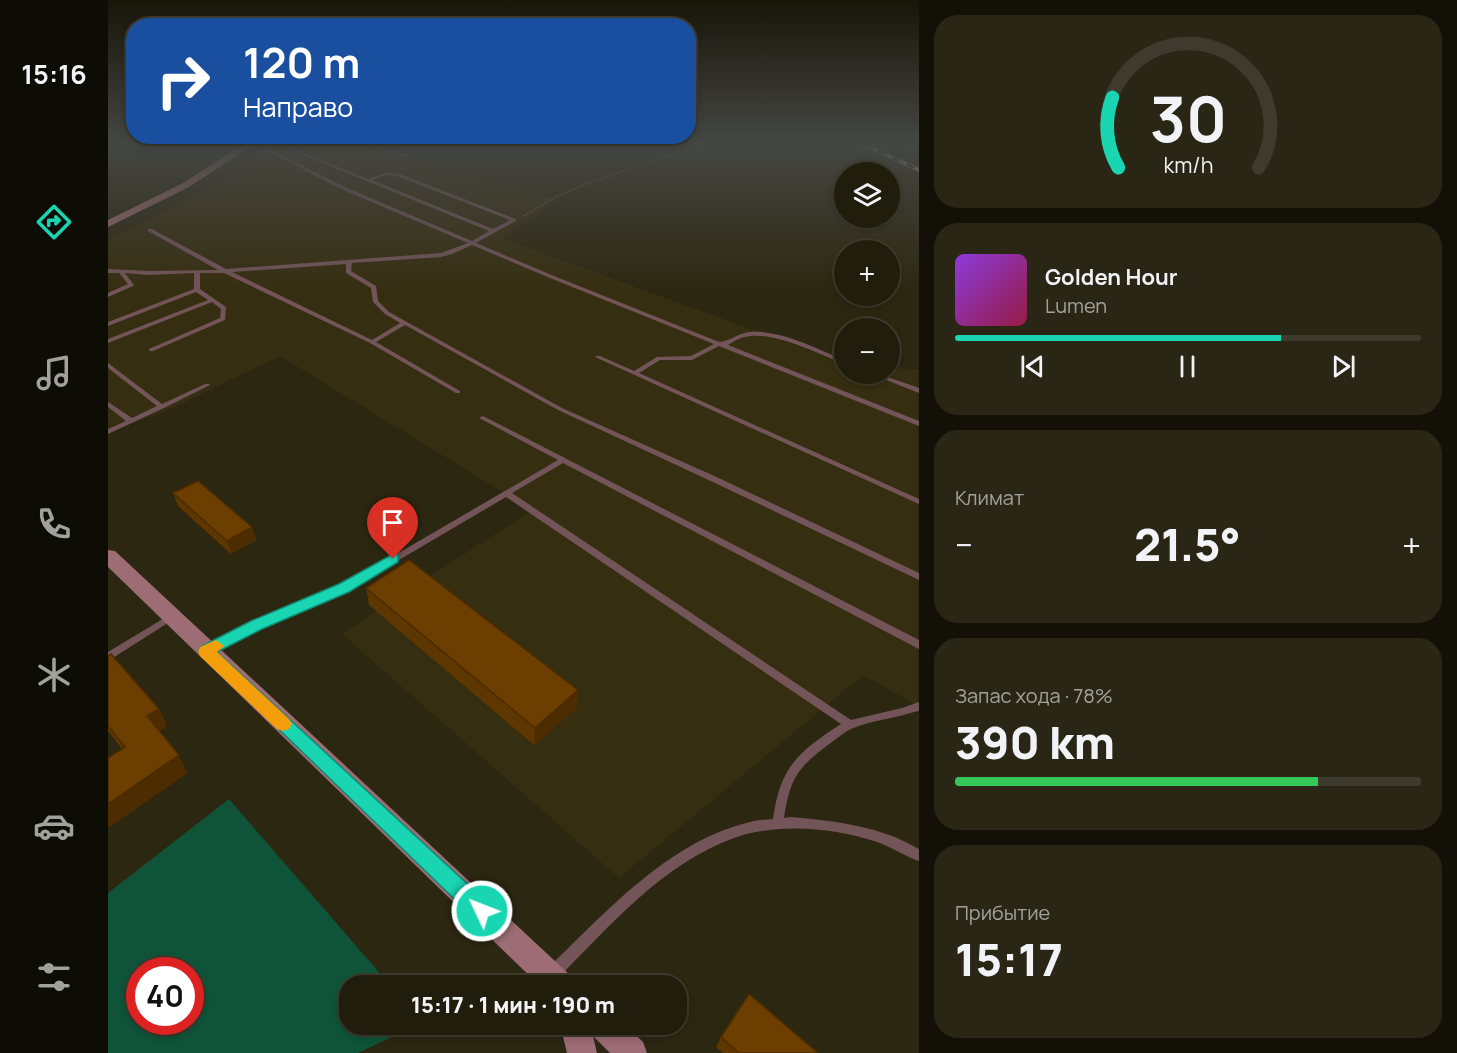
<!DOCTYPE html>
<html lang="ru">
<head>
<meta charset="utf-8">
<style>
  :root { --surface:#211d0d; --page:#292616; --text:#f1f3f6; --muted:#a2a29d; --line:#3e3b2e; --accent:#19d5b2 }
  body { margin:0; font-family:Manrope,sans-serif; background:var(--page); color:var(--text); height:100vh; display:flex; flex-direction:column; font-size:22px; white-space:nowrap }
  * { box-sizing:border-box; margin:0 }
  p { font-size:20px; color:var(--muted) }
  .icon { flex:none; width:33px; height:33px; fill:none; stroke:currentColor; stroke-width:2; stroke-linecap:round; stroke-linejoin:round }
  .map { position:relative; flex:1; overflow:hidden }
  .drawer { display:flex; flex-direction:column; gap:15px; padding:15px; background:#121007; width:538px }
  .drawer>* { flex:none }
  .guide { position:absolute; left:18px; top:18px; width:570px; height:126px; border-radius:24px; box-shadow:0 3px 9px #0003,0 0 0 2px var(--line); background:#1a4fa0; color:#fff; overflow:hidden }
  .fabs { position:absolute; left:726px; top:162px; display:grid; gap:12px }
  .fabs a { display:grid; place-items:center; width:66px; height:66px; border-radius:50%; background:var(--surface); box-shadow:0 3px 9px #0003,0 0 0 2px var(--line); font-size:30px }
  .speed { position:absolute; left:18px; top:957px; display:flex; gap:12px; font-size:30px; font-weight:700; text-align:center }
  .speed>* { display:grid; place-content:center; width:78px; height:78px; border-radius:50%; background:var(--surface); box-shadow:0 3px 9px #0003,0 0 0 2px var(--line); line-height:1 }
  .speed .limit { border:9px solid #d22; background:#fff; color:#111 }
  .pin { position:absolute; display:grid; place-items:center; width:51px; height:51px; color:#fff; margin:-62px -26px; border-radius:50% 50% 50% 0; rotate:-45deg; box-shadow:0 0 6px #0007 }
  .pin .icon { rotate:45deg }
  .me { position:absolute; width:66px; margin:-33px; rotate:313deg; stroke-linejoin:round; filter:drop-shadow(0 0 4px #0008) }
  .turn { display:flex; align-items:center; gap:21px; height:126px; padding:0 18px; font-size:27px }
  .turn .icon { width:78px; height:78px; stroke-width:2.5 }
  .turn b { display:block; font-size:42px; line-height:51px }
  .big { font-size:45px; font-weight:800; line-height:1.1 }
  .drawer .widget { flex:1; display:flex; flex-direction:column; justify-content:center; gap:9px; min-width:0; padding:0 21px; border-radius:24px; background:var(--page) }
  .drawer .dial { align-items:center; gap:0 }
  .dial svg { height:156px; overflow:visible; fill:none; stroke:var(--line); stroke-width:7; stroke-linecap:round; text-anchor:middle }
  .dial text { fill:var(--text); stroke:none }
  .song { display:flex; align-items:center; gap:18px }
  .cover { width:72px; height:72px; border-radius:9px; background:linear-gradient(135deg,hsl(270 70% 55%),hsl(340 70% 35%)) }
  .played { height:6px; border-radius:3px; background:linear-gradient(90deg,var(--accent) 70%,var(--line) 70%) }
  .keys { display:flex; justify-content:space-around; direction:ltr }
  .heat { display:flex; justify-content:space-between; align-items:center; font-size:33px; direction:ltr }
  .charge { height:9px; border-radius:4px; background:linear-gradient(90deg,#34c759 78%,var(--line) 0) }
  .trip { position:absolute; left:231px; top:975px; width:348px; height:60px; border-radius:24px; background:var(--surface); box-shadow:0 3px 9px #0003,0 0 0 2px var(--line); font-weight:800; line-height:60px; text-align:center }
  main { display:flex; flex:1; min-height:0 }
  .menu { display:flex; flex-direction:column; width:108px; justify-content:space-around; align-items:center; background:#0d0c05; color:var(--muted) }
  .menu .icon { width:42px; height:42px }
  .menu .on { color:var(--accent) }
  .menu b { font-size:27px; color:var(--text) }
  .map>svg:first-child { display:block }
</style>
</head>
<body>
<main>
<nav class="menu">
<b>15:16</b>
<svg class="icon on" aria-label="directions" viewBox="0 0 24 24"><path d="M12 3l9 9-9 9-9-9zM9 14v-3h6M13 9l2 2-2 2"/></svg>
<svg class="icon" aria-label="music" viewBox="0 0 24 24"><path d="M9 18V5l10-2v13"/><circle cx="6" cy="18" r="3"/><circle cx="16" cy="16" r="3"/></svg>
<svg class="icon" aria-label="phone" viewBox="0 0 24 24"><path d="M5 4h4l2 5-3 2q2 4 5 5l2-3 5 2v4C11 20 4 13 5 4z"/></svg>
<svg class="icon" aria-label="climate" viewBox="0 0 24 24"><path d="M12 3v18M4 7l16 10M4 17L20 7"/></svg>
<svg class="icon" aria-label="car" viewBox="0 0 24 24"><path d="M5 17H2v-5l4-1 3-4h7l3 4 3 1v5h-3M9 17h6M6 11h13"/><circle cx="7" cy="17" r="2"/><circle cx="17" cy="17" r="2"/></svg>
<svg class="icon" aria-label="filters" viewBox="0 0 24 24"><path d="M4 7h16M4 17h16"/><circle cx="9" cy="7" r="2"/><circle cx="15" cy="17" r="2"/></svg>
</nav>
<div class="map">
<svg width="811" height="1053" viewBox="0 0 811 1053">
  <rect width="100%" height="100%" fill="#2c2711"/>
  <path fill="#362e11" d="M184,144H249L451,200L393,238L736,363V374H782V369H810V706L755,675L511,878L234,634L424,510L172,356L50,415L0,429V240L97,190L155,148Z"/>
  <path fill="#0f5438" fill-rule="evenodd" d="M121,799L282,985L242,986V1024L309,1025L250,1053H0V893ZM32,970H82V1022H32Z"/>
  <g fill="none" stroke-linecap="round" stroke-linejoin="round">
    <g stroke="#686350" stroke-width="1.5" stroke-dasharray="1.5 1.5" stroke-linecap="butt">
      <path d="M801,144L811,148"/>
      <path d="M416,216L449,196L483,182L593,144"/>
    </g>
    <g fill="#735459" fill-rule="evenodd">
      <path d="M146,144H152L237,187L364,241L381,231L168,144H174L260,179L278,173L292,174L408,219V221L368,243L446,276L611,342C621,342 630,333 642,332C674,330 707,348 736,360V364L734,363C709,353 663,330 637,337C631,338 625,342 620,345L811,421V426L611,346L584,360H552L531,373L811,499V504L487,357L488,356H492L526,371L549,357L583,356L606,344L442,278L364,245L344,254L333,257L244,263L243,271L268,286L270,301L281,312L454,408L613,479L811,573V580L607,483L450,410L297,325L268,342L352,391V393H348L262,343L116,273H92V289L118,307L117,320L45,351H41V349L112,318L113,309L104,302L0,343V339L100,300L88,292L0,326V322L86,289V273L41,275L17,273L26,285L25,286L0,297V293L20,284L11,273H0V269L41,271L110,270L40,231V229H44L118,269L333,253L360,243L233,189ZM278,175L289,176L402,220L385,229L264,180ZM238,264V273L263,288L265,302L277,314L292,323L264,340L124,272Z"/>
      <path d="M257,144H264L303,156L300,157Z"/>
      <path d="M0,363L54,404L97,384H101L102,385L56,408L0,434V429L18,421L0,407V402L24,418L49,406L0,368Z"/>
      <path d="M763,374H771L811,388V393Z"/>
      <path d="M375,416L811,640V649L455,463L404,493L743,720L794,708L811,702V711L806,712C786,719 763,720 743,729C736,732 730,738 724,742C691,766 682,777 676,818L683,817C727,821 772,826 811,849V861C796,856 784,847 769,842C729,829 685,824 643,833C637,834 632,836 626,838C554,864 501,927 449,979L444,981L439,979L437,974L439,969C497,913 561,841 642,822C649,820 657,820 665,819C672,767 690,752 733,724L398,497L257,580L104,653L101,654L98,653L96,650L98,647L251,576L450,460L373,419L371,418Z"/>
      <path d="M63,614L66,615L68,617L66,619L0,661V652Z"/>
    </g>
    <g fill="#9d6c74" fill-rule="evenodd">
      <path d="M136,144H147L81,187L0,227V220L75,183Z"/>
      <path d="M0,550L7,551L463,976L467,986H432L0,567Z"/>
      <path d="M452,1024H516L535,1042L539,1053H502L485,1036L489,1053H459Z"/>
    </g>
    <defs>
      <path id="rail" d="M755,144L811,170"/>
    </defs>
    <use href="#rail" stroke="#b2ad9e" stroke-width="4"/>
    <use href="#rail" stroke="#121007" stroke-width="2" stroke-dasharray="8" stroke-linecap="butt"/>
  </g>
  <g fill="#5d3600">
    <path d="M65,493L144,527L148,540L123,554L70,506Z"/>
    <path d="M258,588L470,690L469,708L426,745L261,605Z"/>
    <path d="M0,656L51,709L59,726L51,731L79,773L0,828V758L14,749L0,731Z"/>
    <path d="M613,1037L710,1053H615L608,1047Z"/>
  </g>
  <g fill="#4c2c00">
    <path d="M144,527L148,540L123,554L119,541Z"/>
    <path d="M470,690L469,708L426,745L427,728Z"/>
    <path d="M51,709L59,726L47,734L39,716Z"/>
    <path d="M71,755L79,773L0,828V804Z"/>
  </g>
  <g fill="#6c3f00" stroke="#4c2c00" stroke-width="1.5">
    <path d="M90,481L144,527L119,541L65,493Z"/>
    <path d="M301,560L470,690L427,728L258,588Z"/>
    <path d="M3,654L51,709L39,716L71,755L0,804V758L17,747L0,726V656Z"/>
    <path d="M641,994L710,1053H631L613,1037Z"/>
  </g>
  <linearGradient id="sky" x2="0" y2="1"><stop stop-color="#181509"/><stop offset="0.49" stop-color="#454743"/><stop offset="1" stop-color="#454743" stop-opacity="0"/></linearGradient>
  <rect width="811" height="292" fill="url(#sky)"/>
  <path fill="#19d5b2" stroke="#108a74" stroke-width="1.5" d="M285,554L290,555V562L241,592L154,629L109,652L381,904L384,911L381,918L374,921L366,918L90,651L92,647L143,621L231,584Z"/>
  <path fill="#f59e0b" d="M108,640L116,646L109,652L181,719L184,724L181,729L175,731L169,729L92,656L90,651L92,647Z"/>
</svg>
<div class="fabs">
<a><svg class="icon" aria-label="layers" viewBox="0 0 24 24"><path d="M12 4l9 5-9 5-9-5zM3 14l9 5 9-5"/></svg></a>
<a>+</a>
<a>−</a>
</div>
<div class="speed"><div class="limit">40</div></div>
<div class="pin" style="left:285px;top:559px;background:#d93025"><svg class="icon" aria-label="arrive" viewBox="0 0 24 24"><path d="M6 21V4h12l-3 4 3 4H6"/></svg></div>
<svg class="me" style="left:374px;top:911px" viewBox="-20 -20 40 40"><circle r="17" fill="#19d5b2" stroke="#fff" stroke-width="3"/><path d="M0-11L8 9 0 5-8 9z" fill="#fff"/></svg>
<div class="trip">15:17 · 1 мин · 190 m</div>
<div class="guide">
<div class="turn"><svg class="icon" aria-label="right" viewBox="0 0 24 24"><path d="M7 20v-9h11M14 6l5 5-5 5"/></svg><div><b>120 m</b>Направо</div></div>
</div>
</div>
<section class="drawer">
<div class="widget dial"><svg viewBox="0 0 100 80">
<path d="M14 69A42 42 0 1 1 86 69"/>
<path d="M14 69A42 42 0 0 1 11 33" stroke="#19d5b2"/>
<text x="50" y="56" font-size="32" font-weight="700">30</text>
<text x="50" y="72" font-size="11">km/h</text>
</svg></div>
<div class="widget">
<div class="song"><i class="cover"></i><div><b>Golden Hour</b><p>Lumen</p></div></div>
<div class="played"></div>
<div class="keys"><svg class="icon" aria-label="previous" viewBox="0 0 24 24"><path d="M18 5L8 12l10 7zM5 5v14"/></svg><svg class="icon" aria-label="pause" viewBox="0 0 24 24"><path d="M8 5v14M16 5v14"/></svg><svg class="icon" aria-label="next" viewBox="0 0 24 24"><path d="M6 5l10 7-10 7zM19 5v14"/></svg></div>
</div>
<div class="widget"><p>Климат</p>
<div class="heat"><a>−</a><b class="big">21.5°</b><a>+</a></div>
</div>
<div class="widget"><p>Запас хода · 78%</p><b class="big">390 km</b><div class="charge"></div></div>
<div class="widget"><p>Прибытие</p><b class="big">15:17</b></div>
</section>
</main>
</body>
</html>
